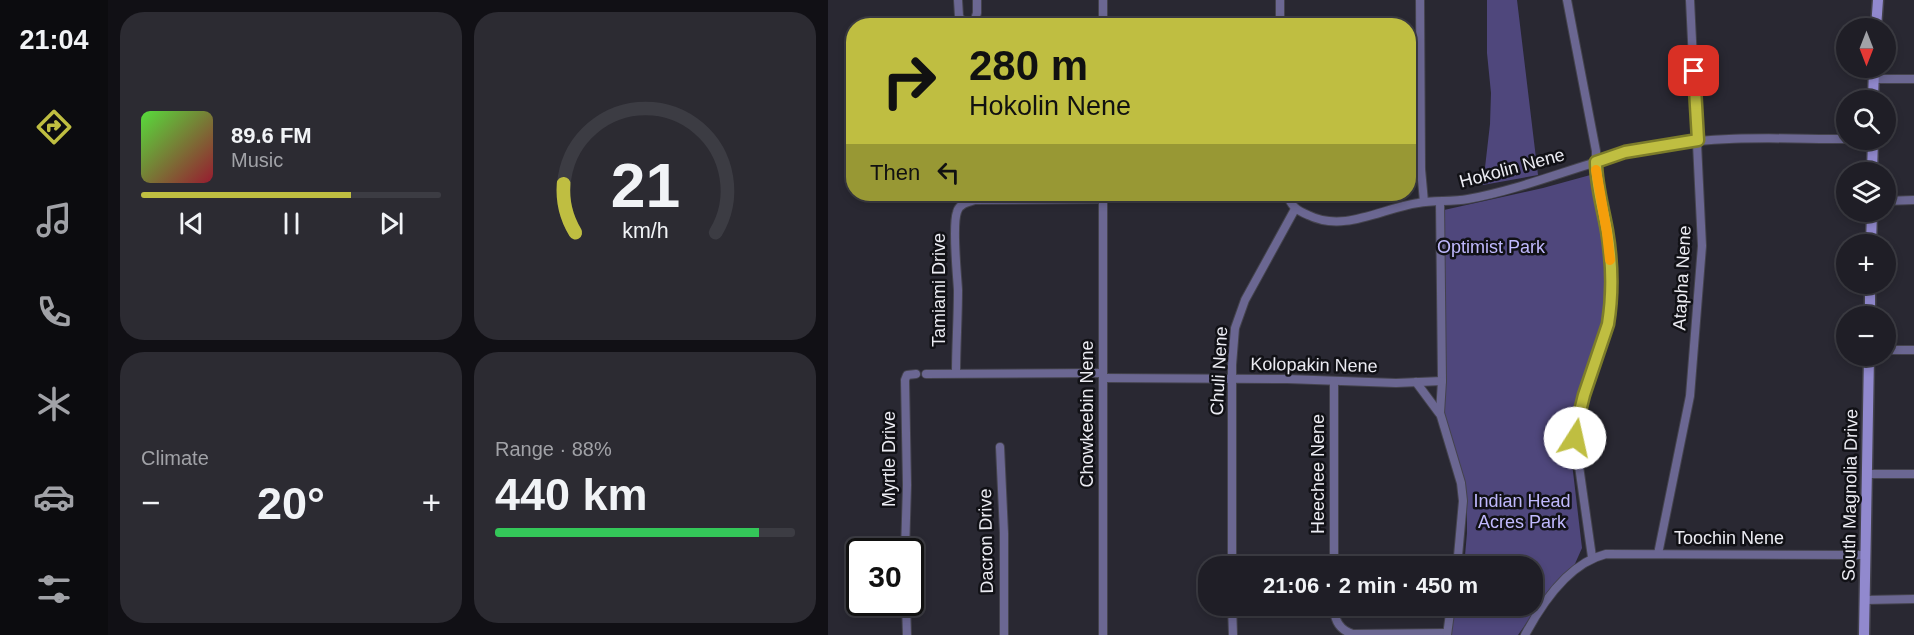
<!DOCTYPE html>
<html lang="en">
<head>
<meta charset="utf-8">
<style>
  :root { --surface:#1f1e26; --page:#2c2b32; --text:#f1f3f6; --muted:#a1a2a7; --line:#3c3c43; --accent:#bfbe41 }
  body { margin:0; font-family:Arial,sans-serif; background:var(--page); color:var(--text); height:100vh; display:flex; flex-direction:column; font-size:22px; white-space:nowrap }
  * { box-sizing:border-box; margin:0 }
  p { font-size:20px; color:var(--muted) }
  .icon { flex:none; width:33px; height:33px; fill:none; stroke:currentColor; stroke-width:2; stroke-linecap:round; stroke-linejoin:round }
  .map { position:relative; flex:1; overflow:hidden }
  .sheet { display:flex; flex-direction:column; gap:12px; padding:12px; background:#111015; width:720px }
  .sheet>* { flex:none }
  .guide { position:absolute; left:18px; top:18px; width:570px; height:183px; border-radius:24px; box-shadow:0 3px 9px #0003,0 0 0 2px var(--line); background:#bfbe41; color:#111; overflow:hidden }
  .needle { width:39px; rotate:180deg }
  .fabs { position:absolute; left:1008px; top:18px; display:grid; gap:12px }
  .fabs a { display:grid; place-items:center; width:60px; height:60px; border-radius:50%; background:var(--surface); box-shadow:0 3px 9px #0003,0 0 0 2px var(--line); font-size:30px }
  .speed { position:absolute; left:18px; top:538px; display:flex; gap:12px; font-size:30px; font-weight:700; text-align:center }
  .speed>* { display:grid; place-content:center; width:78px; height:78px; border-radius:50%; background:var(--surface); box-shadow:0 3px 9px #0003,0 0 0 2px var(--line); line-height:1 }
  .speed .limit { border:3px solid #111; border-radius:9px; background:#fff; color:#111 }
  .pin { position:absolute; display:grid; place-items:center; width:51px; height:51px; color:#fff; margin:-26px; border-radius:12px; box-shadow:0 3px 9px #0006 }
  .me { position:absolute; width:66px; margin:-33px; rotate:10deg; stroke-linejoin:round; filter:drop-shadow(0 0 4px #0008) }
  .turn { display:flex; align-items:center; gap:21px; height:126px; padding:0 24px; font-size:27px }
  .turn .icon { width:78px; height:78px; stroke-width:2.5 }
  .turn b { display:block; font-size:42px; line-height:51px }
  .then { display:flex; align-items:center; height:57px; padding:0 24px; background:#0003; gap:12px; font-size:22px }
  .big { font-size:45px; font-weight:600; line-height:1.1 }
  .sheet .widget { flex:1; display:flex; flex-direction:column; justify-content:center; gap:9px; min-width:0; padding:0 21px; border-radius:24px; background:var(--page) }
  .sheet .dial { align-items:center; gap:0 }
  .dial svg { height:156px; overflow:visible; fill:none; stroke:var(--line); stroke-width:7; stroke-linecap:round; text-anchor:middle }
  .dial text { fill:var(--text); stroke:none }
  .song { display:flex; align-items:center; gap:18px }
  .cover { width:72px; height:72px; border-radius:9px; background:linear-gradient(135deg,hsl(110 70% 55%),hsl(350 70% 35%)) }
  .played { height:6px; border-radius:3px; background:linear-gradient(90deg,var(--accent) 70%,var(--line) 70%) }
  .keys { display:flex; justify-content:space-around; direction:ltr }
  .heat { display:flex; justify-content:space-between; align-items:center; font-size:33px; direction:ltr }
  .charge { height:9px; border-radius:4px; background:linear-gradient(90deg,#34c759 88%,var(--line) 0) }
  .sheet .tiles { flex:1; display:grid; gap:12px; grid-template-columns:repeat(2,1fr) }
  .trip { position:absolute; left:370px; top:556px; width:345px; height:60px; border-radius:24px; background:var(--surface); box-shadow:0 3px 9px #0003,0 0 0 2px var(--line); font-weight:600; line-height:60px; text-align:center }
  main { display:flex; flex:1; min-height:0 }
  .menu { display:flex; flex-direction:column; width:108px; justify-content:space-around; align-items:center; background:#0c0c0f; color:var(--muted) }
  .menu .icon { width:42px; height:42px }
  .menu .selected { color:var(--accent) }
  .menu b { font-size:27px; color:var(--text) }
  .map>svg:first-child { display:block }
</style>
</head>
<body>
<main>
<nav class="menu">
<b>21:04</b>
<svg class="icon selected" aria-label="directions" viewBox="0 0 24 24"><path d="M12 3l9 9-9 9-9-9zM9 14v-3h6M13 9l2 2-2 2"/></svg>
<svg class="icon" aria-label="music" viewBox="0 0 24 24"><path d="M9 18V5l10-2v13"/><circle cx="6" cy="18" r="3"/><circle cx="16" cy="16" r="3"/></svg>
<svg class="icon" aria-label="phone" viewBox="0 0 24 24"><path d="M5 4h4l2 5-3 2q2 4 5 5l2-3 5 2v4C11 20 4 13 5 4z"/></svg>
<svg class="icon" aria-label="climate" viewBox="0 0 24 24"><path d="M12 3v18M4 7l16 10M4 17L20 7"/></svg>
<svg class="icon" aria-label="car" viewBox="0 0 24 24"><path d="M5 17H2v-5l4-1 3-4h7l3 4 3 1v5h-3M9 17h6M6 11h13"/><circle cx="7" cy="17" r="2"/><circle cx="17" cy="17" r="2"/></svg>
<svg class="icon" aria-label="filters" viewBox="0 0 24 24"><path d="M4 7h16M4 17h16"/><circle cx="9" cy="7" r="2"/><circle cx="15" cy="17" r="2"/></svg>
</nav>
<section class="sheet">
<div class="tiles">
<div class="widget">
<div class="song"><i class="cover"></i><div><b>89.6 FM</b><p>Music</p></div></div>
<div class="played"></div>
<div class="keys"><svg class="icon" aria-label="previous" viewBox="0 0 24 24"><path d="M18 5L8 12l10 7zM5 5v14"/></svg><svg class="icon" aria-label="pause" viewBox="0 0 24 24"><path d="M8 5v14M16 5v14"/></svg><svg class="icon" aria-label="next" viewBox="0 0 24 24"><path d="M6 5l10 7-10 7zM19 5v14"/></svg></div>
</div>
<div class="widget dial"><svg viewBox="0 0 100 80">
<path d="M14 69A42 42 0 1 1 86 69"/>
<path d="M14 69A42 42 0 0 1 8 44" stroke="#bfbe41"/>
<text x="50" y="56" font-size="32" font-weight="700">21</text>
<text x="50" y="72" font-size="11">km/h</text>
</svg></div>
<div class="widget"><p>Climate</p>
<div class="heat"><a>−</a><b class="big">20°</b><a>+</a></div>
</div>
<div class="widget"><p>Range · 88%</p><b class="big">440 km</b><div class="charge"></div></div>
</div>
</section>
<div class="map">
<svg width="1086" height="635" viewBox="0 0 1086 635">
  <rect width="100%" height="100%" fill="#292832"/>
  <g fill="#4f477c">
    <path d="M659,0H689L710,175L655,185L662,124L663,93L659,53Z"/>
    <path d="M766,174L775,233L778,302L776,327L740,429L754,548L746,566L714,601L690,635H622L628,606H705V567H636L639,533V501L616,417V210L715,188Z"/>
  </g>
  <g fill="none" stroke-linecap="round" stroke-linejoin="round">
    <defs>
      <g id="minor">
        <path d="M130,0L131,16L137,26"/>
        <path d="M452,0V26"/>
        <path d="M592,0L593,169L596,202"/>
        <path d="M739,0L768,151V169L779,233L783,308L780,324L750,419L747,438L764,557"/>
        <path d="M145,26L149,13V0"/>
        <path d="M275,26V0"/>
        <path d="M1046,79H1086"/>
        <path d="M459,194C463,206 468,210 480,215C516,233 554,208 590,203C606,200 623,202 640,199C706,187 767,157 833,146C894,135 957,139 1018,139"/>
        <path d="M1058,201L1086,200"/>
        <path d="M612,202L614,381L612,413L633,483L635,501L629,567"/>
        <path d="M1058,350H1086"/>
        <path d="M128,373C128,346 130,318 130,290C129,273 124,226 129,212C131,204 140,202 147,200L275,199"/>
        <path d="M98,374L275,373"/>
        <path d="M275,378L459,379L568,383L614,381"/>
        <path d="M588,382L611,413"/>
        <path d="M172,447L176,533V635"/>
        <path d="M1039,474H1086"/>
        <path d="M77,552L79,485L77,380L79,375L88,374"/>
        <path d="M830,554L862,396L874,246L862,0"/>
        <path d="M404,567V365L407,328L417,300L467,209"/>
        <path d="M506,567V381"/>
        <path d="M1037,600L1086,599"/>
        <path d="M78,603L79,635"/>
        <path d="M404,606L405,635"/>
        <path d="M506,606C506,620 511,630 525,634L619,633"/>
        <path d="M275,635V194"/>
        <path d="M619,635L623,606"/>
        <path d="M697,635C714,603 741,563 778,554L1037,555"/>
      </g>
      <g id="secondary">
        <path d="M1048,28L1050,0"/>
        <path d="M1045,100L1046,68"/>
        <path d="M1044,172L1045,140"/>
        <path d="M1043,244L1044,212"/>
        <path d="M1042,316V284"/>
        <path d="M1036,635L1041,356"/>
      </g>
    </defs>
    <use href="#minor" stroke="#44434d" stroke-width="10"/>
    <use href="#secondary" stroke="#44434d" stroke-width="13"/>
    <use href="#minor" stroke="#6b6792" stroke-width="8"/>
    <use href="#secondary" stroke="#9189ce" stroke-width="10"/>
  </g>
  <g fill="none" stroke-linecap="round" stroke-linejoin="round">
    <defs>
      <path id="route" d="M747,438L750,419L756,395L780,324C785,293 784,261 779,231C775,208 768,185 768,162L797,152L870,140L866,71"/>
    </defs>
    <use href="#route" stroke="#7c7c2a" stroke-width="15"/>
    <use href="#route" stroke="#bfbe41" stroke-width="10"/>
    <path stroke="#f59e0b" stroke-width="10" d="M768,170L779,233L782,260"/>
  </g>
  <g text-anchor="middle" dominant-baseline="central" stroke-width="5" stroke-linejoin="round" paint-order="stroke">
    <g font-size="18" fill="#ebebf2" stroke="#111116">
      <text transform="translate(684 168) rotate(-15)">Hokolin Nene</text>
      <text transform="translate(854 278) rotate(-87)">Atapha Nene</text>
      <text transform="translate(111 290) rotate(-90)">Tamiami Drive</text>
      <text transform="translate(486 365) rotate(1)">Kolopakin Nene</text>
      <text transform="translate(391 371) rotate(-87)">Chuli Nene</text>
      <text transform="translate(259 414) rotate(-90)">Chowkeebin Nene</text>
      <text transform="translate(61 459) rotate(-90)">Myrtle Drive</text>
      <text transform="translate(490 474) rotate(-90)">Heechee Nene</text>
      <text transform="translate(1022 495) rotate(-89)">South Magnolia Drive</text>
      <text x="901" y="538">Toochin Nene</text>
      <text transform="translate(158 541) rotate(-91)">Dacron Drive</text>
    </g>
    <g font-size="18" fill="#c0b9fd" stroke="#111116">
      <text x="663" y="247">Optimist Park</text>
      <text x="694" y="501">Indian Head<tspan x="694" dy="21">Acres Park</tspan></text>
    </g>
  </g>
</svg>
<div class="fabs">
<a><svg class="needle" viewBox="-14 -14 28 28"><path d="M0-13l5 13h-10z" fill="#e53935"/><path d="M0 13l5-13h-10z" fill="#a1a2a7"/></svg></a>
<a><svg class="icon" aria-label="search" viewBox="0 0 24 24"><circle cx="10" cy="10" r="6"/><path d="M15 15l6 6"/></svg></a>
<a><svg class="icon" aria-label="layers" viewBox="0 0 24 24"><path d="M12 4l9 5-9 5-9-5zM3 14l9 5 9-5"/></svg></a>
<a>+</a>
<a>−</a>
</div>
<div class="speed"><div class="limit">30</div></div>
<div class="pin" style="left:866px;top:71px;background:#d93025"><svg class="icon" aria-label="arrive" viewBox="0 0 24 24"><path d="M6 21V4h12l-3 4 3 4H6"/></svg></div>
<svg class="me" style="left:747px;top:438px" viewBox="-20 -20 40 40"><circle r="19" fill="#fff"/><path d="M0-13L10 11 0 6-10 11z" fill="#bfbe41"/></svg>
<div class="trip">21:06 · 2 min · 450 m</div>
<div class="guide">
<div class="turn"><svg class="icon" aria-label="right" viewBox="0 0 24 24"><path d="M7 20v-9h11M14 6l5 5-5 5"/></svg><div><b>280 m</b>Hokolin Nene</div></div>
<div class="then">Then<svg class="icon" aria-label="left" viewBox="0 0 24 24"><path d="M17 20v-9H6M10 6l-5 5 5 5"/></svg></div>
</div>
</div>
</main>
</body>
</html>
